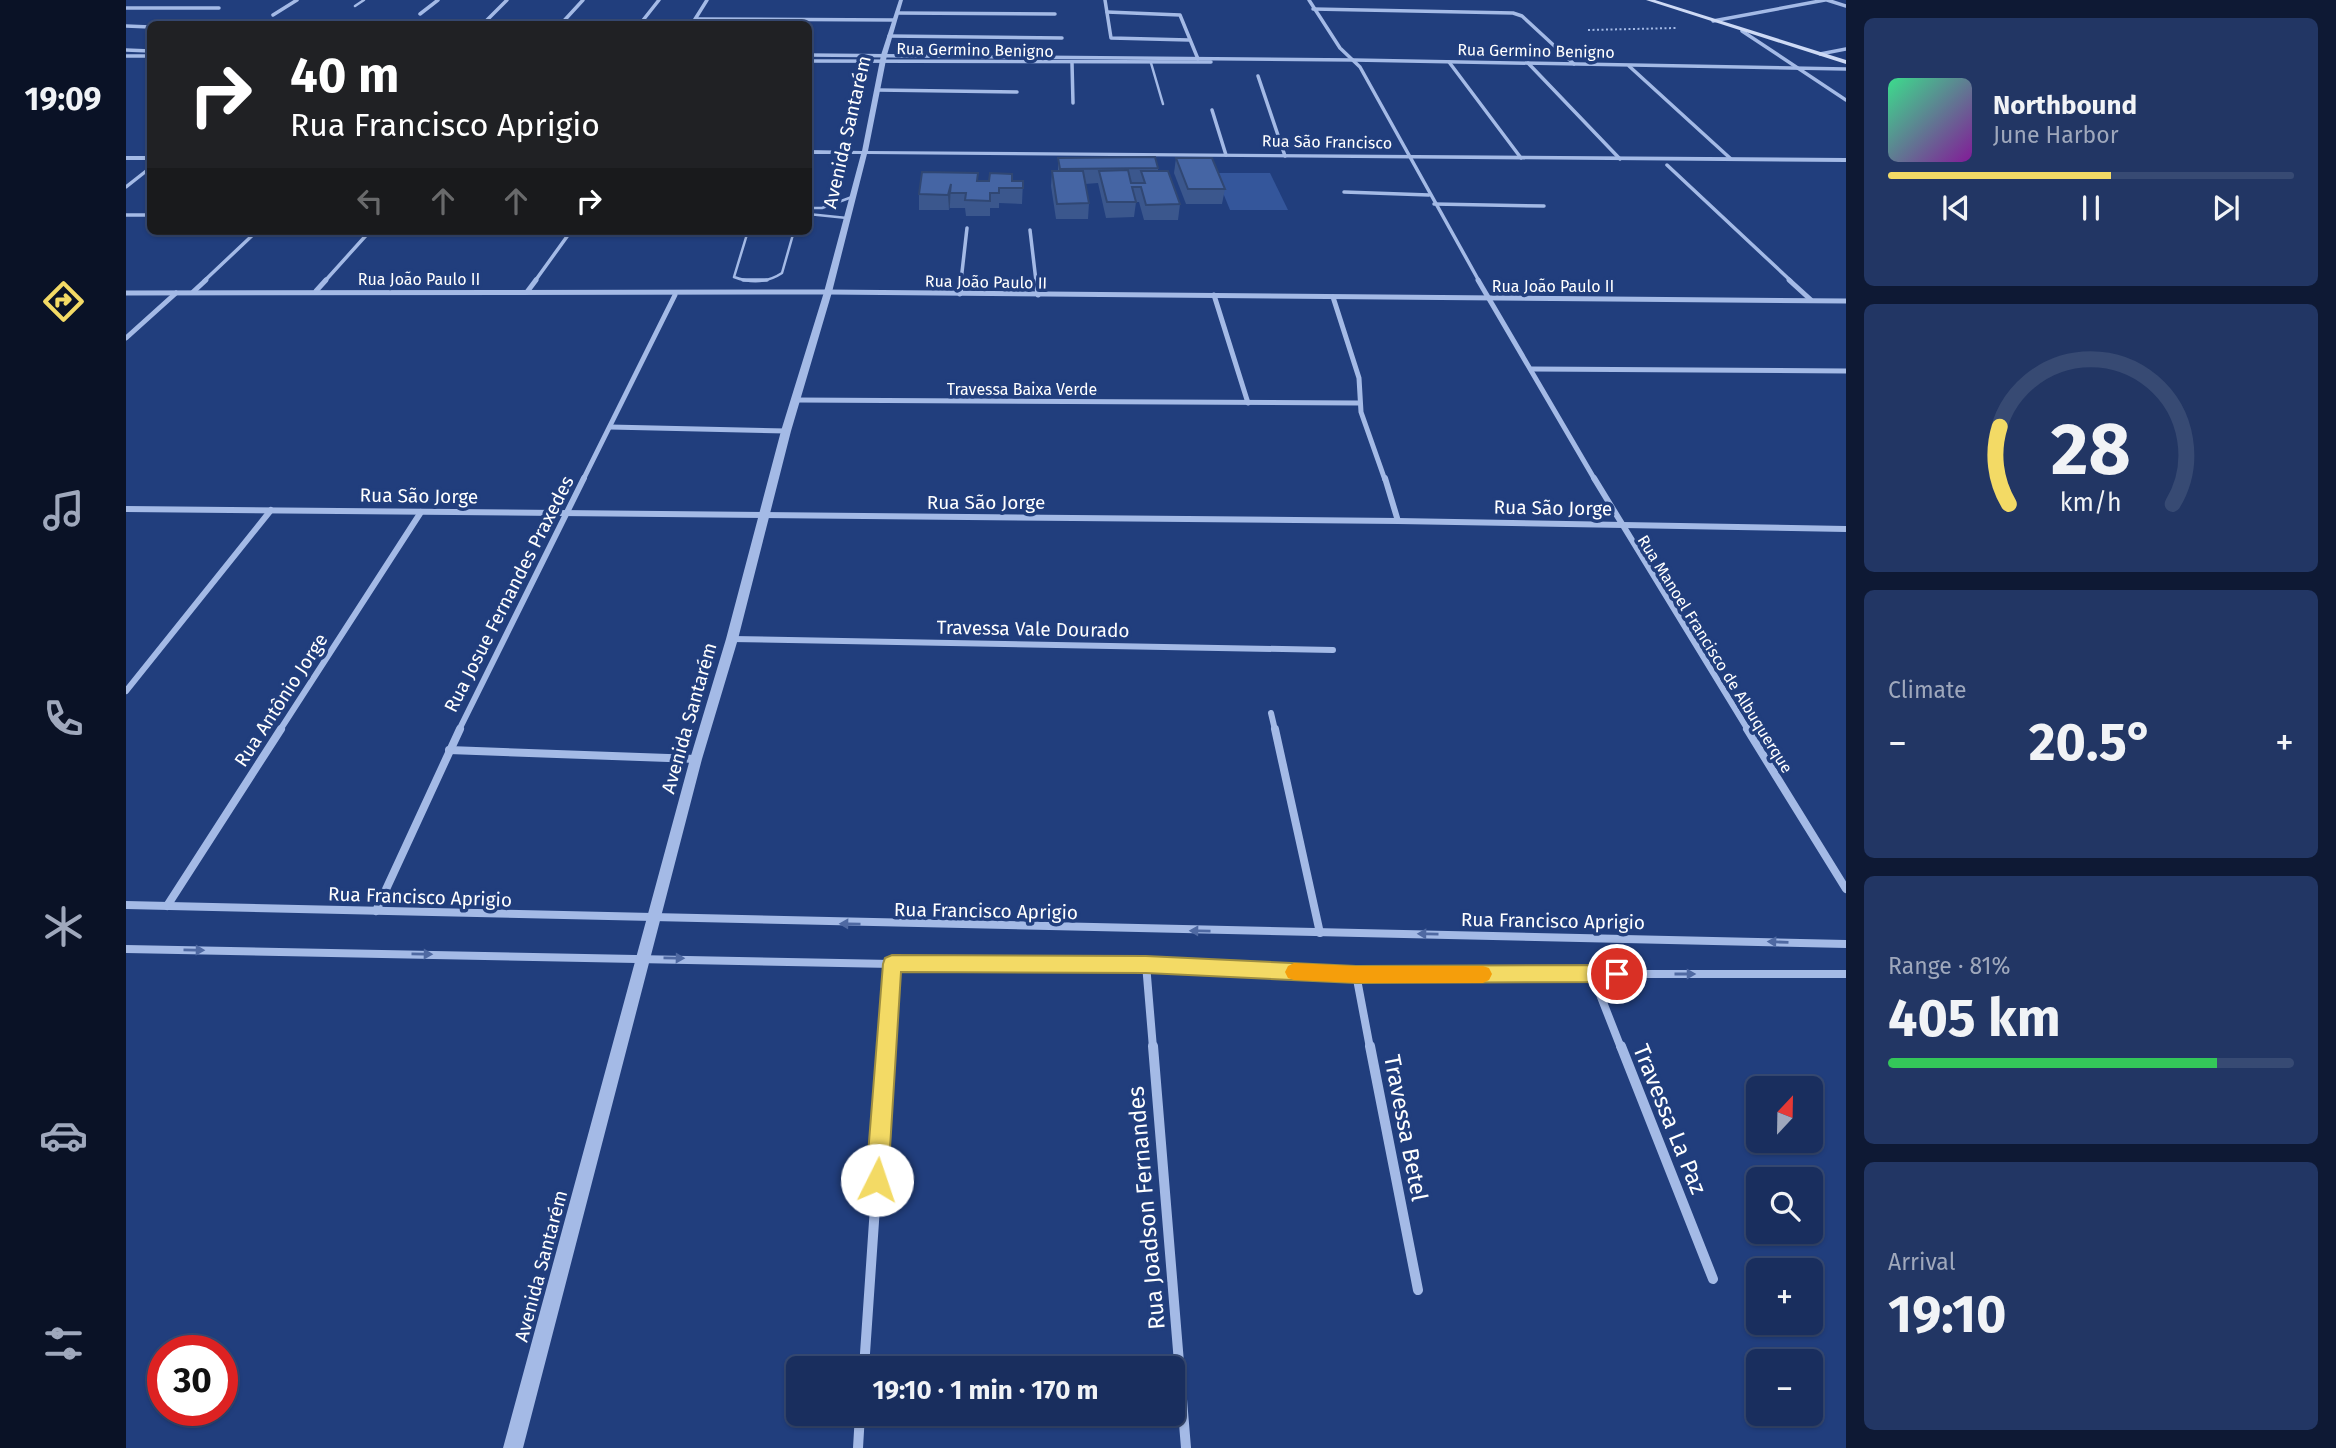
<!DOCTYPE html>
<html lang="en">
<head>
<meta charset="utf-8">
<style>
  :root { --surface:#192e5e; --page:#223664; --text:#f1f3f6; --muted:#9fa8bc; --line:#374a73; --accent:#f3da65 }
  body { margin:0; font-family:"Fira Sans",sans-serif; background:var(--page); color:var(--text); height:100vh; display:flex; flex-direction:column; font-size:26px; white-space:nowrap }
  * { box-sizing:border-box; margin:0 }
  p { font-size:23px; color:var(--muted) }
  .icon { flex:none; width:38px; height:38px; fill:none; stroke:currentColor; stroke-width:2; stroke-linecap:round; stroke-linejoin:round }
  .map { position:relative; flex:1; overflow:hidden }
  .drawer { display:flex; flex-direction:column; gap:18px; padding:18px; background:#0e1934; width:490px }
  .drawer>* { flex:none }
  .top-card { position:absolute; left:21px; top:21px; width:665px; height:214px; border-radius:10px; box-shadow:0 2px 5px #0004,0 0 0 2px var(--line); background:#202124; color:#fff; overflow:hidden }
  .needle { width:46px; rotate:22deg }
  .controls { position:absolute; left:1620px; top:1076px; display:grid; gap:14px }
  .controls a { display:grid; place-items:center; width:77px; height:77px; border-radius:10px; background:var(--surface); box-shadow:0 2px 5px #0004,0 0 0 2px var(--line); font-size:35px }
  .speed { position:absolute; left:21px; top:1335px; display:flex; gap:14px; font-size:35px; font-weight:700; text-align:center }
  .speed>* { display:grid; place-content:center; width:91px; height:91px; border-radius:50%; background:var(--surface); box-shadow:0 2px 5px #0004,0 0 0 2px var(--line); line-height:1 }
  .speed .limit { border:10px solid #d22; background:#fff; color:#111 }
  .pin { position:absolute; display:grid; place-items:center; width:60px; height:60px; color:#fff; margin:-30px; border:4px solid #fff; border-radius:50%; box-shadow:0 2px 7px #0007 }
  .me { position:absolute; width:77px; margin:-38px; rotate:4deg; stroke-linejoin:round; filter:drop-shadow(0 0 5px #0008) }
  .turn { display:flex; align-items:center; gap:24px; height:147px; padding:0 28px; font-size:32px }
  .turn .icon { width:91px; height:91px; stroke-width:2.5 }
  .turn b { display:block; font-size:49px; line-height:60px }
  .lanes { display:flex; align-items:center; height:66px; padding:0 28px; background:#0003; justify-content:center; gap:35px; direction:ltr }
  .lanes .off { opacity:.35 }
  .big { font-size:52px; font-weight:700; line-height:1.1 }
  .drawer .widget { flex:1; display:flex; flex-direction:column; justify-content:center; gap:10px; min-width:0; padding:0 24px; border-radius:10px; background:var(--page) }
  .drawer .dial { align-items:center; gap:0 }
  .dial svg { height:182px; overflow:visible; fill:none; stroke:var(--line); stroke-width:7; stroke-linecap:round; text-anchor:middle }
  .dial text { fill:var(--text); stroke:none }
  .song { display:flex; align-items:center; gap:21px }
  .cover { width:84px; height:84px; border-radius:10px; background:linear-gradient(135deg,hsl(150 70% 55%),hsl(290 70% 35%)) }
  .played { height:7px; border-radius:4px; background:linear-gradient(90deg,var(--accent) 55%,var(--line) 55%) }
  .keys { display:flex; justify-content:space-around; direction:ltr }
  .heat { display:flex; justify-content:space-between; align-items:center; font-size:38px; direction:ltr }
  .charge { height:10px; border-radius:5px; background:linear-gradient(90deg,#34c759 81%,var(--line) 0) }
  .trip { position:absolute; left:660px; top:1356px; width:399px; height:70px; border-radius:10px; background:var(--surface); box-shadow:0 2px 5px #0004,0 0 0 2px var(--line); font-weight:700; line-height:70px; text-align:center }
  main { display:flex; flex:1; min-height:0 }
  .tabs { display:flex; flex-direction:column; width:126px; justify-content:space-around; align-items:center; background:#0a1226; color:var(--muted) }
  .tabs .icon { width:49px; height:49px }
  .tabs .active { color:var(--accent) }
  .tabs b { font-size:32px; color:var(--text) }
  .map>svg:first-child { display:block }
</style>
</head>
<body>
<main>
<nav class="tabs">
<b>19:09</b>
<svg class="icon active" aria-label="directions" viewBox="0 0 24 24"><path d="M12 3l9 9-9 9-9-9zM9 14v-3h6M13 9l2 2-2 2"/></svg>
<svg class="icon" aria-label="music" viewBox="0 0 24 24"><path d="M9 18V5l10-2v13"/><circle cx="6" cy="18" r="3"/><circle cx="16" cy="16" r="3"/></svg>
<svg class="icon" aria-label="phone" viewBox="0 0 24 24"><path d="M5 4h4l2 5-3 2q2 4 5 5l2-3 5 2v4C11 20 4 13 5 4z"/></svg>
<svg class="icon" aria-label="climate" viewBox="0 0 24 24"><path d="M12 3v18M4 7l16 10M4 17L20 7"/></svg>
<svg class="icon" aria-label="car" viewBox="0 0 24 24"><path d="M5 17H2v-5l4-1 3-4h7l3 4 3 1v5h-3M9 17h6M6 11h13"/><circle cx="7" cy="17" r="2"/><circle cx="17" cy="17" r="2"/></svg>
<svg class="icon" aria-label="filters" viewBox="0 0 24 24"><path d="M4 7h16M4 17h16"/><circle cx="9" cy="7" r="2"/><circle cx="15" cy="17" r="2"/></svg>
</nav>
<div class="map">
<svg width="1720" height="1448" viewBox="0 0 1720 1448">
  <rect width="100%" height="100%" fill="#213e7d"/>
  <path fill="#34569b" d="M1089,173H1144L1162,210H1104Z"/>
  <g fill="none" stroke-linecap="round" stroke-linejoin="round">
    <path stroke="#a4bae6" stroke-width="2" stroke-dasharray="2 2.5" stroke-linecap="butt" d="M1462,30L1550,28"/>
    <g stroke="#a4bae6" stroke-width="2.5">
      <path d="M229,6L238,0"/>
      <path d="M1025,63L1037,104"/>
      <path d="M682,175L685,177L682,185"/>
      <path d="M682,208H696L726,197"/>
      <path d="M682,214L721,218"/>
      <path d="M622,231L608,277C624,283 641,283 656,273L668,231"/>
    </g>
    <path stroke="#a4bae6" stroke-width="3.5" d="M617,280H641"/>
    <g stroke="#a4bae6" stroke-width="3.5">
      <path d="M979,0L985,38L1063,40"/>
      <path d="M1183,0L1214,48L1234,67L1353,281"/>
      <path d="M1701,0L1720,6"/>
      <path d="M0,8H93"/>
      <path d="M1187,9L1387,13L1396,16L1448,64"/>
      <path d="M981,12L1054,15L1072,59"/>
      <path d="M771,13L929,14"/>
      <path d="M294,14L312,0"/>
      <path d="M147,15L171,0"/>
      <path d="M570,19L768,20"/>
      <path d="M1587,21L1699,0"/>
      <path d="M357,24L381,0"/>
      <path d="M435,24L457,0"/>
      <path d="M514,24L533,0"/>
      <path d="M566,24L581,0"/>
      <path d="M0,26L24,27"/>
      <path d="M1616,31L1720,100"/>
      <path d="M763,36L936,38"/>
      <path d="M0,50L24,51"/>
      <path d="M1694,54L1720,49"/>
      <path d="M682,55L1228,60L1720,69"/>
      <path d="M0,56H24"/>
      <path d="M682,61L1085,62"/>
      <path d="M1323,62L1395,158"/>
      <path d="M946,63L947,103"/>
      <path d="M1402,63L1494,159"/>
      <path d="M1503,66L1605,159"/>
      <path d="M1132,76L1159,156"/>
      <path d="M752,90L891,92"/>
      <path d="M1086,110L1100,155"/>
      <path d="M1541,165L1665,281"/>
      <path d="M0,187L24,168"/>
      <path d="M1218,192L1303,195"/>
      <path d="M1308,204L1418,206"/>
      <path d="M0,215H24"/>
      <path d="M904,230L910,281"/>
      <path d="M78,281L131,231"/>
      <path d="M199,281L244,231"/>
      <path d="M409,281L445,231"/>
      <path d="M835,281L841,228"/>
    </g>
    <g stroke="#a4bae6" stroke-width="5">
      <path d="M910,280L912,295"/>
      <path d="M1352,280L1469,480"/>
      <path d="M1663,280L1685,300"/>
      <path d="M190,291L200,280"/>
      <path d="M67,292L80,280"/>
      <path d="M401,292L410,280"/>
      <path d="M0,293L702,292L1720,301"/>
      <path d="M834,294L836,280"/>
      <path d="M1088,295L1122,403"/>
      <path d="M1207,297L1233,378L1235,412L1259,480"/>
      <path d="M0,338L50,293"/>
      <path d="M1406,369L1720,371"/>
      <path d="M671,400L1232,403"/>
      <path d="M484,427L660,431"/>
      <path d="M457,480L549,295"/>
    </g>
    <g stroke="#a4bae6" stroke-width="6">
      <path d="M1259,478L1272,521"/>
      <path d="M1468,478L1622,730"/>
      <path d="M0,509L1272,521L1720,529"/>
      <path d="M606,639L1207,650"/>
      <path d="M0,691L145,510"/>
      <path d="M1145,713L1149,730"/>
      <path d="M154,730L295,512"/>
      <path d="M333,730L458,478"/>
    </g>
    <g stroke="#a4bae6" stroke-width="8">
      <path d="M1149,729L1194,933"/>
      <path d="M1621,729L1720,889"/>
      <path d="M323,750L570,759"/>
      <path d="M0,905L1720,944"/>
      <path d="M41,906L155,729"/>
      <path d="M250,911L334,729"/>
      <path d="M0,949L766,964H1020L1230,974H1720"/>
      <path d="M1020,964L1027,1048"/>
      <path d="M1230,974L1244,1048"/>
      <path d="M1466,974L1495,1048"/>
      <path d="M760,1048L766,964"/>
    </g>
    <g stroke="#a4bae6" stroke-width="10">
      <path d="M1027,1046L1060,1448"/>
      <path d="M1244,1046L1292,1290"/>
      <path d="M1495,1046L1587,1279"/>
      <path d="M738,1368L760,1046"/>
      <path d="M732,1448L734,1414"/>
    </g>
    <g fill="#a4bae6" fill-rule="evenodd">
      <path d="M773,0H777L761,55L742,151L1720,158V162L741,154L706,292L665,431L612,639L576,759L397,1448H377L564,759L600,639L655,431L698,292L735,154H682V150L736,151L755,55Z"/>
      <rect x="0" y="156" width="24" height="4"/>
    </g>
    <path fill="#cedaf5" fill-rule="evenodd" d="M1520,0H1529L1720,60V64Z"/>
  </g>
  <g fill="#3b578d">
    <path d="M932,158L1032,168V171L1054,204L1052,220H1018L1013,202H1010L1008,217L980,218L972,183L959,184L963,203L962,219H930L925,186L926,171H932Z"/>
    <path d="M1050,158L1099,189L1096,204H1060L1048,173Z"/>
    <path d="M852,181H897L896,204L873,203V208H864V216H840L839,208H824V204L823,210H793V194Z"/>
  </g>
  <path fill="#304773" d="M825,184L824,204L823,210L822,195Z"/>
  <g fill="#4565a4" stroke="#304773" stroke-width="2">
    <path d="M1029,157L1032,168L934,169L932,158Z"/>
    <path d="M1050,158H1086L1099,189H1062Z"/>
    <path d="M1002,170L1005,183H1019L1015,171H1042L1054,204L1020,205L1015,187H1006L1010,202H981L973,171Z"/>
    <path d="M926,171H957L963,203L931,204Z"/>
    <path d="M796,172L852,173L851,181H863L864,173L886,174V181H897V188H873V193H864V201L839,200L840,193H824L825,184L822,195L793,194Z"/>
  </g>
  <defs><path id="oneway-solid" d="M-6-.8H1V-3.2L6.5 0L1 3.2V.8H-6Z" transform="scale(1.75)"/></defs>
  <g fill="#4f69a2">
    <use href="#oneway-solid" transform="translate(724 924) rotate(-179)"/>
    <use href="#oneway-solid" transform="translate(1074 931) rotate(-179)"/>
    <use href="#oneway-solid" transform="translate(1302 934) rotate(-179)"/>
    <use href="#oneway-solid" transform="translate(1652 942) rotate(-178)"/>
    <use href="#oneway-solid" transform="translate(68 950) rotate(1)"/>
    <use href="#oneway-solid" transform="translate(296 954) rotate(1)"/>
    <use href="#oneway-solid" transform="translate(548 958) rotate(1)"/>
    <use href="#oneway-solid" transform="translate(1559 974)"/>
  </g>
  <path fill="#f3da65" stroke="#9e8e42" stroke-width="2" d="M766,955L1020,956L1230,966L1491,965L1498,968L1501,974L1498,980L1491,982L1230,983L1020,973L775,972L762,1180L759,1187L751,1191L743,1187L740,1180L757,964L759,958Z"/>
  <path fill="#f59e0b" d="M1168,963L1230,966H1357L1363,968L1366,974L1363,980L1357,983H1230L1168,980L1162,978L1159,972L1162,966Z"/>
  <g text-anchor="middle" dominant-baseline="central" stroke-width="7" stroke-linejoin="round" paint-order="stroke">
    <g font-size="16" fill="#fff" stroke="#213e7d">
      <text transform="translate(849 50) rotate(1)">Rua Germino Benigno</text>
      <text transform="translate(1410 51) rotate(1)">Rua Germino Benigno</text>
      <text transform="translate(1201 142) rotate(1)">Rua São Francisco</text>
      <text x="293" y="279">Rua João Paulo II</text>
      <text transform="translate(860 282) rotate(1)">Rua João Paulo II</text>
      <text x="1427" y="286">Rua João Paulo II</text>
      <text x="896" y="389">Travessa Baixa Verde</text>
      <text transform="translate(1589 654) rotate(58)">Rua Manoel Francisco de Albuquerque</text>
    </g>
    <g font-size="19" fill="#fff" stroke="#213e7d">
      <text transform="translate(721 132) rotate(-77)">Avenida Santarém</text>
      <text transform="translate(293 496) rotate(1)">Rua São Jorge</text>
      <text x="860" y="502">Rua São Jorge</text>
      <text transform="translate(1427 508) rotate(1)">Rua São Jorge</text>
      <text transform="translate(383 594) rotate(-63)">Rua Josue Fernandes Praxedes</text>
      <text transform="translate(907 629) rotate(1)">Travessa Vale Dourado</text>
      <text transform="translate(155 700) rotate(-57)">Rua Antônio Jorge</text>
      <text transform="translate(563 718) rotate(-74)">Avenida Santarém</text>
      <text transform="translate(294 897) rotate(2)">Rua Francisco Aprigio</text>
      <text transform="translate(860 911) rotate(1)">Rua Francisco Aprigio</text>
      <text transform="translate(1427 921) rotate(1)">Rua Francisco Aprigio</text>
      <text transform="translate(415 1266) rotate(-75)">Avenida Santarém</text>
    </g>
    <g font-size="23" fill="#fff" stroke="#213e7d">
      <text transform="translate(1544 1119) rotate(68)">Travessa La Paz</text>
      <text transform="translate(1280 1128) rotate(79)">Travessa Betel</text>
      <text transform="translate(1020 1208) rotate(-95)">Rua Joadson Fernandes</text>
    </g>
  </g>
</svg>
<div class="controls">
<a><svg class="needle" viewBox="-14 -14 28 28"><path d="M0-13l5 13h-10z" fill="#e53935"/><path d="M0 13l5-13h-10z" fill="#9fa8bc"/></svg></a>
<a><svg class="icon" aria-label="search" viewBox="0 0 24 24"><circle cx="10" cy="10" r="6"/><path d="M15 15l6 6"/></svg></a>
<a>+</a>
<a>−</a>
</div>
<div class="speed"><div class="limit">30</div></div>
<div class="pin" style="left:1491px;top:974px;background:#d93025"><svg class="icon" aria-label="arrive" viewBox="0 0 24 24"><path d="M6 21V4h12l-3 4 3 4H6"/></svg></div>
<svg class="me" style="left:751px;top:1180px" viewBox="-20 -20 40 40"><circle r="19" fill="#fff"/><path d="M0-13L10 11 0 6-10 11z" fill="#f3da65"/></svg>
<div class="trip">19:10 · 1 min · 170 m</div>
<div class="top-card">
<div class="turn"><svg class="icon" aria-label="right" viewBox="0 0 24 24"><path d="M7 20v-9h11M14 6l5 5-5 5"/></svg><div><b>40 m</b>Rua Francisco Aprigio</div></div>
<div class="lanes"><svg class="icon off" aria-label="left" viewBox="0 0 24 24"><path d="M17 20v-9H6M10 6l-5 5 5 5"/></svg><svg class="icon off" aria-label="ahead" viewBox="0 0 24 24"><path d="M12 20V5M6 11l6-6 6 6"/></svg><svg class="icon off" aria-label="ahead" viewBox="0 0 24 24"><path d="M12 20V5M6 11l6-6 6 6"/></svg><svg class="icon" aria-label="right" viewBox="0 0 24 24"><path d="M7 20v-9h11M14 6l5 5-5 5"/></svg></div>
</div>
</div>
<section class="drawer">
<div class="widget">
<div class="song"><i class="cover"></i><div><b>Northbound</b><p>June Harbor</p></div></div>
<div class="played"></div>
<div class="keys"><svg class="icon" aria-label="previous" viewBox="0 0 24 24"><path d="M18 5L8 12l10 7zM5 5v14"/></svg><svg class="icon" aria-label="pause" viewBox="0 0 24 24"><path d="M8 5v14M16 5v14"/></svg><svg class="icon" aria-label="next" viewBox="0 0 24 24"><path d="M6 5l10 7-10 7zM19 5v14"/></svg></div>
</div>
<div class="widget dial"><svg viewBox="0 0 100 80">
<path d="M14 69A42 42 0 1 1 86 69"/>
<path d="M14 69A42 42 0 0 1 10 35" stroke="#f3da65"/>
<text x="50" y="56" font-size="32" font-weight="700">28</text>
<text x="50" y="72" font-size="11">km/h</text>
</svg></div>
<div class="widget"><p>Climate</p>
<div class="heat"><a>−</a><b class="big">20.5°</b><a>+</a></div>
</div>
<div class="widget"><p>Range · 81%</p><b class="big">405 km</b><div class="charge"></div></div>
<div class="widget"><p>Arrival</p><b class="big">19:10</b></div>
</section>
</main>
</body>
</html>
